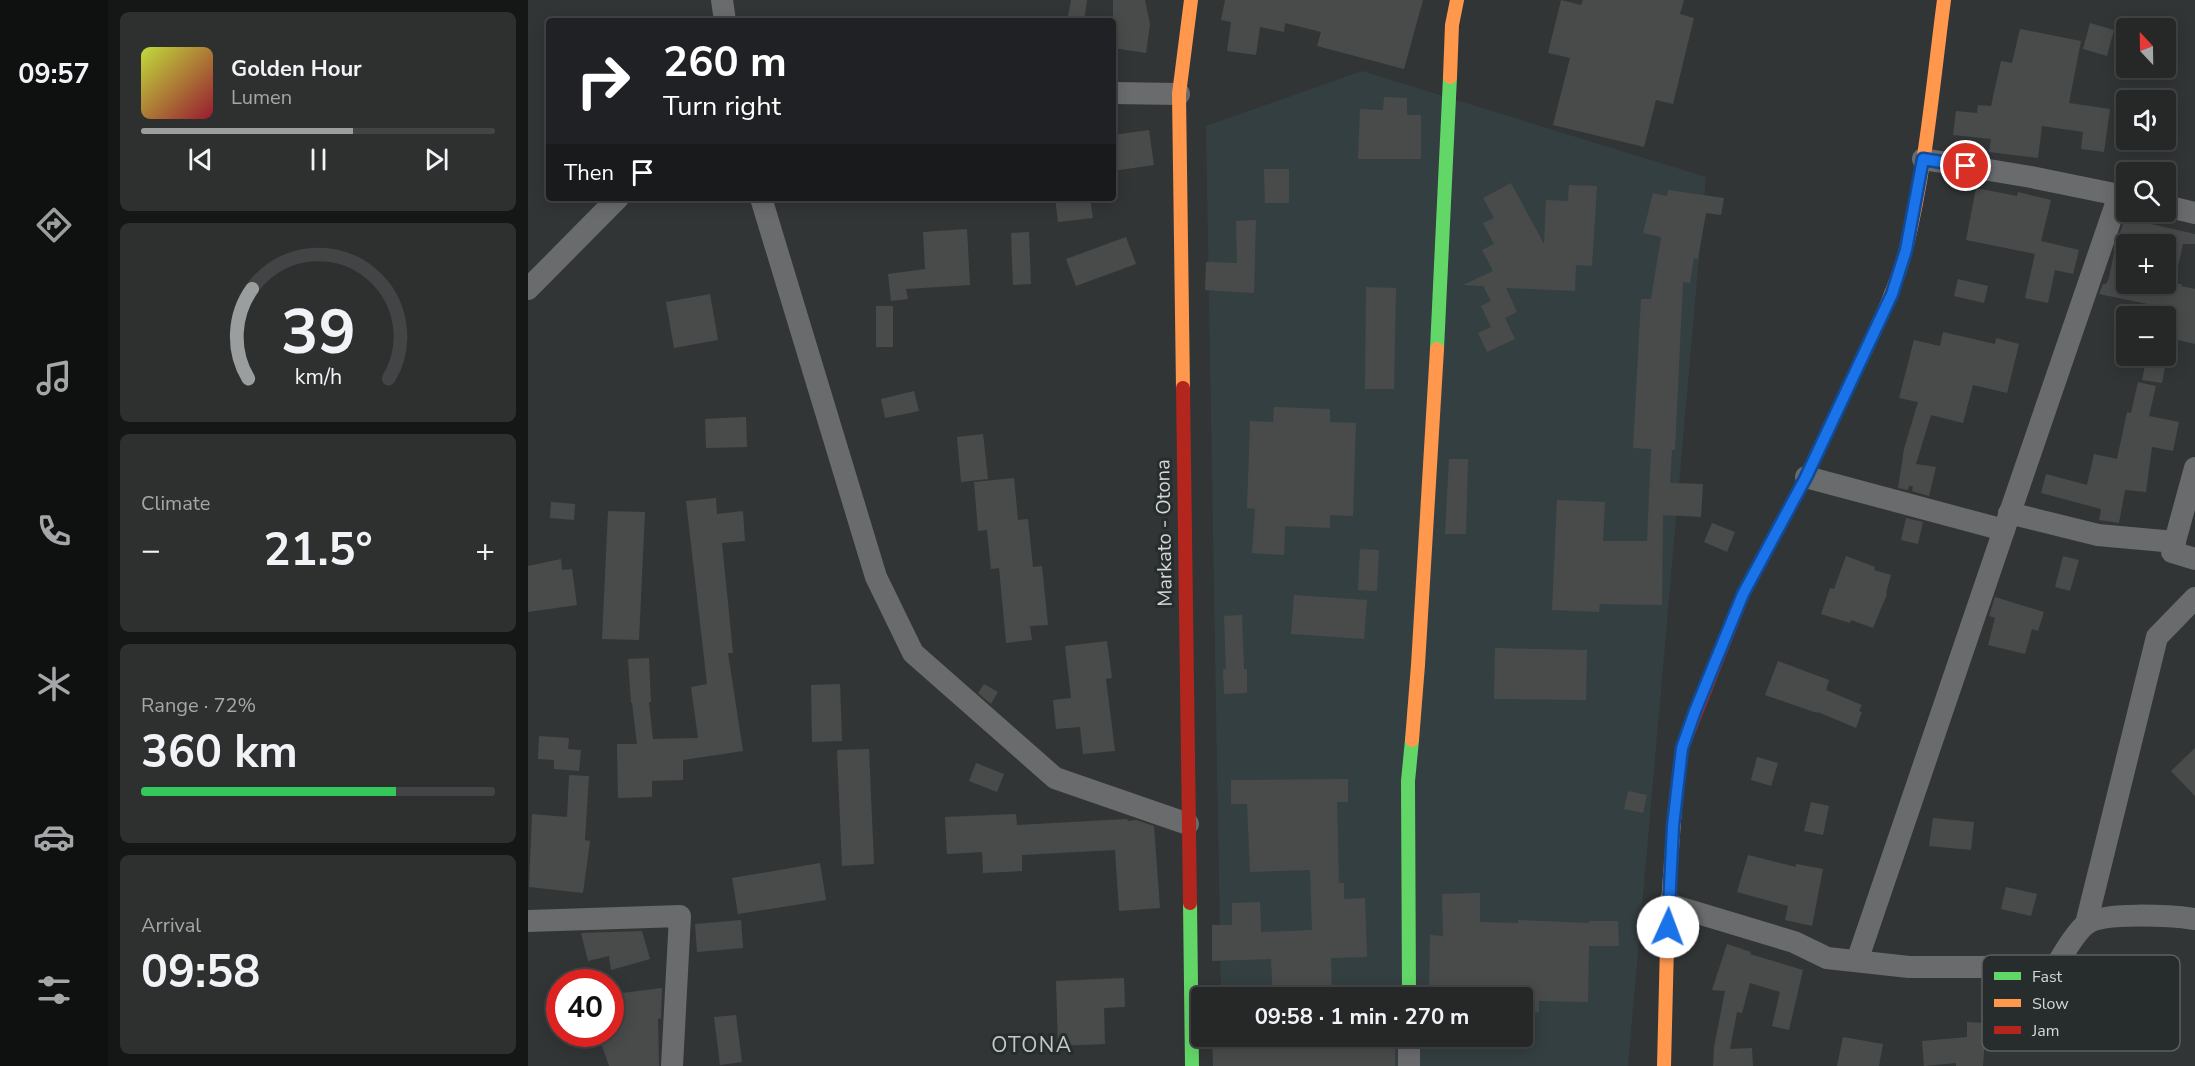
<!DOCTYPE html>
<html lang="en">
<head>
<meta charset="utf-8">
<style>
  :root { --surface:#262828; --page:#2e3030; --text:#f1f3f6; --muted:#a4a6a8; --line:#424445; --accent:#9b9e9f }
  body { margin:0; font-family:"Nunito Sans",sans-serif; background:var(--page); color:var(--text); height:100vh; display:flex; flex-direction:column; font-size:22px; white-space:nowrap }
  * { box-sizing:border-box; margin:0 }
  p { font-size:20px; color:var(--muted) }
  .icon { flex:none; width:33px; height:33px; fill:none; stroke:currentColor; stroke-width:2; stroke-linecap:round; stroke-linejoin:round }
  .map { position:relative; flex:1; overflow:hidden }
  .details { display:flex; flex-direction:column; gap:12px; padding:12px; background:#151616; width:420px }
  .details>* { flex:none }
  .top-card { position:absolute; left:18px; top:18px; width:570px; height:183px; border-radius:6px; box-shadow:0 3px 15px #0003,0 0 0 2px var(--line); background:#202124; color:#fff; overflow:hidden }
  .needle { width:39px; rotate:338deg }
  .tools { position:absolute; left:1588px; top:18px; display:grid; gap:12px }
  .tools a { display:grid; place-items:center; width:60px; height:60px; border-radius:6px; background:var(--surface); box-shadow:0 3px 15px #0003,0 0 0 2px var(--line); font-size:30px }
  .speed { position:absolute; left:18px; top:969px; display:flex; gap:12px; font-size:30px; font-weight:700; text-align:center }
  .speed>* { display:grid; place-content:center; width:78px; height:78px; border-radius:50%; background:var(--surface); box-shadow:0 3px 15px #0003,0 0 0 2px var(--line); line-height:1 }
  .speed .limit { border:9px solid #d22; background:#fff; color:#111 }
  .pin { position:absolute; display:grid; place-items:center; width:51px; height:51px; color:#fff; margin:-26px; border:3px solid #fff; border-radius:50%; box-shadow:0 2px 6px #0007 }
  .me { position:absolute; width:66px; margin:-33px; rotate:2deg; stroke-linejoin:round; filter:drop-shadow(0 0 4px #0008) }
  .turn { display:flex; align-items:center; gap:21px; height:126px; padding:0 18px; font-size:27px }
  .turn .icon { width:78px; height:78px; stroke-width:2.5 }
  .turn b { display:block; font-size:42px; line-height:51px }
  .then { display:flex; align-items:center; height:57px; padding:0 18px; background:#0003; gap:12px; font-size:22px }
  .big { font-size:45px; font-weight:700; line-height:1.1 }
  .details .tile { flex:1; display:flex; flex-direction:column; justify-content:center; gap:9px; min-width:0; padding:0 21px; border-radius:9px; background:var(--page) }
  .details .dial { align-items:center; gap:0 }
  .dial svg { height:156px; overflow:visible; fill:none; stroke:var(--line); stroke-width:7; stroke-linecap:round; text-anchor:middle }
  .dial text { fill:var(--text); stroke:none }
  .song { display:flex; align-items:center; gap:18px }
  .cover { width:72px; height:72px; border-radius:9px; background:linear-gradient(135deg,hsl(70 70% 55%),hsl(350 70% 35%)) }
  .played { height:6px; border-radius:3px; background:linear-gradient(90deg,var(--accent) 60%,var(--line) 60%) }
  .keys { display:flex; justify-content:space-around; direction:ltr }
  .heat { display:flex; justify-content:space-between; align-items:center; font-size:33px; direction:ltr }
  .charge { height:9px; border-radius:4px; background:linear-gradient(90deg,#34c759 72%,var(--line) 0) }
  .trip { position:absolute; left:663px; top:987px; width:342px; height:60px; border-radius:6px; background:var(--surface); box-shadow:0 3px 15px #0003,0 0 0 2px var(--line); font-weight:700; line-height:60px; text-align:center }
  main { display:flex; flex:1; min-height:0 }
  .tab-bar { display:flex; flex-direction:column; width:108px; justify-content:space-around; align-items:center; background:#0f1010; color:var(--muted) }
  .tab-bar .icon { width:42px; height:42px }
  .tab-bar .selected { color:var(--accent) }
  .tab-bar b { font-size:27px; color:var(--text) }
  .map>svg:first-child { display:block }
</style>
</head>
<body>
<main>
<nav class="tab-bar">
<b>09:57</b>
<svg class="icon selected" aria-label="directions" viewBox="0 0 24 24"><path d="M12 3l9 9-9 9-9-9zM9 14v-3h6M13 9l2 2-2 2"/></svg>
<svg class="icon" aria-label="music" viewBox="0 0 24 24"><path d="M9 18V5l10-2v13"/><circle cx="6" cy="18" r="3"/><circle cx="16" cy="16" r="3"/></svg>
<svg class="icon" aria-label="phone" viewBox="0 0 24 24"><path d="M5 4h4l2 5-3 2q2 4 5 5l2-3 5 2v4C11 20 4 13 5 4z"/></svg>
<svg class="icon" aria-label="climate" viewBox="0 0 24 24"><path d="M12 3v18M4 7l16 10M4 17L20 7"/></svg>
<svg class="icon" aria-label="car" viewBox="0 0 24 24"><path d="M5 17H2v-5l4-1 3-4h7l3 4 3 1v5h-3M9 17h6M6 11h13"/><circle cx="7" cy="17" r="2"/><circle cx="17" cy="17" r="2"/></svg>
<svg class="icon" aria-label="filters" viewBox="0 0 24 24"><path d="M4 7h16M4 17h16"/><circle cx="9" cy="7" r="2"/><circle cx="15" cy="17" r="2"/></svg>
</nav>
<section class="details">
<div class="tile">
<div class="song"><i class="cover"></i><div><b>Golden Hour</b><p>Lumen</p></div></div>
<div class="played"></div>
<div class="keys"><svg class="icon" aria-label="previous" viewBox="0 0 24 24"><path d="M18 5L8 12l10 7zM5 5v14"/></svg><svg class="icon" aria-label="pause" viewBox="0 0 24 24"><path d="M8 5v14M16 5v14"/></svg><svg class="icon" aria-label="next" viewBox="0 0 24 24"><path d="M6 5l10 7-10 7zM19 5v14"/></svg></div>
</div>
<div class="tile dial"><svg viewBox="0 0 100 80">
<path d="M14 69A42 42 0 1 1 86 69"/>
<path d="M14 69A42 42 0 0 1 16 23" stroke="#9b9e9f"/>
<text x="50" y="56" font-size="32" font-weight="700">39</text>
<text x="50" y="72" font-size="11">km/h</text>
</svg></div>
<div class="tile"><p>Climate</p>
<div class="heat"><a>−</a><b class="big">21.5°</b><a>+</a></div>
</div>
<div class="tile"><p>Range · 72%</p><b class="big">360 km</b><div class="charge"></div></div>
<div class="tile"><p>Arrival</p><b class="big">09:58</b></div>
</section>
<div class="map">
<svg width="1667" height="1066" viewBox="0 0 1667 1066">
  <rect width="100%" height="100%" fill="#323536"/>
  <path fill="#343f42" d="M834,71L1178,177L1100,1066H694L693,1037L994,1036V998L693,997L678,126Z"/>
  <g fill="#494b4b" fill-rule="evenodd">
    <path d="M543,0H559L556,21H539Z"/>
    <path d="M585,0H617L622,24L618,53L585,48Z"/>
    <path d="M697,0H895L876,69L789,46L793,32L757,23L756,32L732,27L728,55L699,51L703,22L693,20Z"/>
    <path d="M1033,0L1053,5L1055,0H1156L1152,14L1166,18L1145,104L1128,100L1116,147L1025,125L1042,58L1020,53Z"/>
    <path d="M1562,23L1586,30L1579,56L1555,49Z"/>
    <path d="M1492,29L1553,41L1541,103L1582,109L1576,152L1553,149L1555,132L1514,126L1510,158L1461,152L1463,139L1425,135L1428,111L1449,113L1450,105L1463,106L1473,61L1484,63Z"/>
    <path d="M856,97L879,98V115H893V159H830L832,109L855,110Z"/>
    <path d="M621,130L626,165L585,171V135Z"/>
    <path d="M736,169H761V203H737Z"/>
    <path d="M983,183L1016,244L1018,200L1040,201L1041,185L1069,186L1064,266L1048,265L1047,291L978,288L989,312L977,318L987,339L959,352L950,333L963,327L953,306L963,301L955,286L935,285L965,271L954,250L966,244L955,223L966,218L955,198Z"/>
    <path d="M1448,188L1489,196L1490,192L1523,200L1513,241L1551,250L1545,274L1527,270L1520,303L1497,298L1507,254L1438,240Z"/>
    <path d="M1140,190L1196,198L1193,215L1178,213L1170,259L1166,258L1162,283L1155,282L1147,450H1144L1142,483L1175,484L1173,517L1135,515L1134,605L1072,604L1071,612L1024,610L1029,500L1077,502L1075,541H1119L1123,449L1105,448L1113,299H1123L1133,237L1115,233L1125,193L1139,196Z"/>
    <path d="M527,198H562L565,218L530,222Z"/>
    <path d="M1597,218L1667,234V244H1655L1646,284H1654L1653,286L1667,289V344L1638,337V316H1632L1634,307L1571,294L1575,284H1578L1581,278L1587,248ZM1599,244H1638V284H1599Z"/>
    <path d="M728,220L726,293L677,290L678,262L709,263L708,221Z"/>
    <path d="M439,229L442,285L378,289L380,299L363,301L360,274L397,269L395,232Z"/>
    <path d="M501,232L503,284L485,285L483,233Z"/>
    <path d="M598,237L608,264L548,286L538,259Z"/>
    <path d="M1430,279L1460,286L1456,303L1426,296Z"/>
    <path d="M838,287L868,288L866,389H837Z"/>
    <path d="M182,294L190,340L146,348L138,302Z"/>
    <rect x="348" y="306" width="17" height="41"/>
    <path d="M1415,332L1467,344L1468,338L1491,344L1479,393L1445,385L1435,423L1403,415L1388,464L1408,467L1401,496L1384,491L1385,486H1381L1380,490L1370,488L1376,449L1390,402L1371,398L1386,340L1412,346Z"/>
    <path d="M1619,356H1639L1634,383L1614,380Z"/>
    <path d="M1610,382L1628,386L1621,416L1651,422L1645,451L1624,447L1618,492L1597,490L1591,523L1571,520L1573,509L1513,493L1518,474L1559,485L1566,454L1589,459L1599,412L1603,413Z"/>
    <path d="M386,391L391,411L357,418L353,399Z"/>
    <path d="M746,407L802,409V422L828,423L825,516L802,515V528L757,526L756,555L724,553L727,509L719,508L722,421L745,422Z"/>
    <path d="M218,417L219,447L178,448L177,419Z"/>
    <path d="M455,434L460,479L433,482L429,437Z"/>
    <path d="M921,459H940L938,534H917Z"/>
    <path d="M486,478L490,520L500,519L505,567L514,566L520,625L502,626L504,640L478,643L471,568L463,569L459,530L450,531L446,482Z"/>
    <path d="M188,498L189,514L215,511L217,541L194,543L205,653H200L215,751L155,760V780L124,781V797L90,798L89,744H109L104,703H103L100,659L121,658L123,702H121L125,739L170,738L163,687L179,684L158,501Z"/>
    <path d="M23,502L47,504L46,520L22,518Z"/>
    <path d="M80,511L117,512L111,640L74,639Z"/>
    <path d="M1378,518L1395,522L1390,544L1373,540Z"/>
    <path d="M1184,523L1207,532L1199,552L1176,542Z"/>
    <path d="M832,549L851,550L849,591L830,590Z"/>
    <path d="M1318,556L1347,567L1346,570L1363,575L1358,593L1359,594L1345,628L1323,620L1322,623L1293,614L1302,588L1306,589Z"/>
    <path d="M1535,556L1551,560L1542,591L1527,587Z"/>
    <path d="M33,559L34,570L44,569L49,605L0,612V566Z"/>
    <path d="M766,595L839,600L836,639L763,634Z"/>
    <path d="M1467,597L1516,612L1510,631L1504,629L1497,654L1460,645L1467,618L1461,616Z"/>
    <path d="M714,615L716,669H719V693L696,694L695,669H698L696,616Z"/>
    <path d="M579,641L584,678L578,679L587,751L555,754L552,727L528,729L525,700L543,698L537,646Z"/>
    <path d="M967,648L1059,650L1058,700L966,699Z"/>
    <path d="M1250,661L1301,680L1298,690L1334,705L1331,711L1334,712L1328,728L1290,712L1289,713L1237,695Z"/>
    <path d="M312,684L314,741L284,742L283,685Z"/>
    <path d="M456,684L470,692L463,704L450,693Z"/>
    <path d="M11,736L41,738L40,749L53,750L51,771L26,769V760L10,759Z"/>
    <path d="M1667,748V796L1643,771Z"/>
    <path d="M341,749L346,864L314,866L309,750Z"/>
    <path d="M1229,757L1250,763L1243,786L1223,780Z"/>
    <path d="M448,763L476,774L469,792L441,781Z"/>
    <path d="M41,775L61,776L57,840L62,841L55,893L1,887L4,814L39,817Z"/>
    <path d="M820,779V802H809L811,883H816V899L837,898L839,957L803,958L804,998H745L743,959L684,961V925H704V903L732,902L733,932L784,930L782,870L722,872L719,804H703V780Z"/>
    <path d="M1100,791L1119,795L1115,813L1096,809Z"/>
    <path d="M1283,802L1301,806L1295,835L1276,831Z"/>
    <path d="M488,814L489,825L599,819L600,821L608,820L626,826L632,908L591,911L587,850L494,855V871L455,873L454,852L419,854L417,817Z"/>
    <path d="M1405,818L1446,822L1443,850L1401,846Z"/>
    <path d="M1220,855L1268,867V864L1295,869L1284,926L1257,920L1260,906L1209,892Z"/>
    <path d="M292,863L298,900L210,914L204,878Z"/>
    <path d="M1478,887L1509,894L1503,916L1473,909Z"/>
    <path d="M952,893V922L990,923V920L1061,923V921H1090L1091,946H1061L1060,1002L1011,1001V1012H994V998H901L902,935L915,936L914,894Z"/>
    <path d="M213,920L215,948L169,952L167,924Z"/>
    <path d="M114,931L122,959L83,970L81,956L60,961L53,933Z"/>
    <path d="M1199,944L1223,952L1222,954L1275,970L1261,1030L1244,1026L1252,992L1222,983L1214,1013L1209,1012L1202,1049L1224,1048L1225,1066H1185L1186,1047L1197,991L1184,990Z"/>
    <path d="M596,978L597,1007L576,1008L577,1044L530,1046L528,981Z"/>
    <path d="M134,988L133,1018L130,1019L131,1066H81L70,1034H82V1026L91,1024L86,994Z"/>
    <path d="M208,1015L214,1062L192,1065L186,1017Z"/>
    <path d="M1439,1022L1458,1023L1455,1066H1428V1063L1396,1066L1394,1041L1439,1037Z"/>
    <path d="M684,1036H867V1066H685Z"/>
    <path d="M1315,1037L1355,1044L1351,1066H1309Z"/>
  </g>
  <g fill="none" stroke-linecap="round" stroke-linejoin="round">
    <g stroke="#696b6c" stroke-width="22">
      <path d="M194,0L197,21"/>
      <path d="M585,93L651,94"/>
      <path d="M1395,159L1503,177L1591,195"/>
      <path d="M233,198L348,577L385,653L527,778L660,824"/>
      <path d="M1638,206L1667,213"/>
      <path d="M0,289L90,198"/>
      <path d="M1667,468L1644,552L1667,559"/>
      <path d="M1278,477L1476,530L1591,195L1599,197"/>
      <path d="M1481,513L1570,535L1647,542"/>
      <path d="M1140,904L1266,942L1299,958L1381,967H1527C1535,955 1546,934 1557,925C1573,911 1645,916 1667,919"/>
      <path d="M0,921L152,916L144,1066"/>
      <path d="M1558,924L1629,637L1667,598"/>
      <path d="M1329,961L1476,530"/>
      <path d="M881,1036V1066"/>
    </g>
    <g stroke="#63d668" stroke-width="14">
      <path d="M909,349L922,77"/>
      <path d="M662,903L664,1066"/>
      <path d="M881,998L880,781L884,740"/>
    </g>
    <g stroke="#ff974d" stroke-width="14">
      <path d="M922,77L924,25L929,0"/>
      <path d="M1333,360C1350,324 1368,288 1378,249C1398,168 1405,83 1416,0"/>
      <path d="M655,388L651,94L663,0"/>
      <path d="M884,740L890,665L909,349"/>
      <path d="M1136,1066L1140,904L1147,807"/>
    </g>
    <g stroke="#b3261e" stroke-width="14">
      <path d="M655,388L662,903"/>
      <path d="M1147,807L1154,748L1215,594L1278,477L1333,360"/>
    </g>
  </g>
  <g fill="none" stroke-linecap="round" stroke-linejoin="round">
    <defs>
      <path id="route" d="M1140,927L1145,826L1154,748L1167,711L1215,594L1278,477L1364,294L1378,250L1395,159L1438,166"/>
    </defs>
    <use href="#route" stroke="#114b97" stroke-width="15"/>
    <use href="#route" stroke="#1a73e8" stroke-width="10"/>
  </g>
  <g text-anchor="middle" dominant-baseline="central" stroke-width="6" stroke-linejoin="round" paint-order="stroke">
    <g font-size="20" fill="#d4d7d8" stroke="#272c2d">
      <text transform="translate(636 533) rotate(-91)">Markato - Otona</text>
    </g>
    <g font-size="21" letter-spacing="1.5" fill="#c2c8c9" stroke="#272c2d">
      <text x="504" y="1045">OTONA</text>
    </g>
  </g>
  <rect x="1454" y="955" width="198" height="96" rx="9" fill="#272c2d" stroke="#5b5f60" stroke-width="1.5"/>
  <rect x="1466" y="972" width="27" height="8" fill="#63d668"/>
  <rect x="1466" y="999" width="27" height="8" fill="#ff974d"/>
  <rect x="1466" y="1026" width="27" height="8" fill="#b3261e"/>
  <g font-size="16" fill="#d4d7d8">
    <text x="1504" y="982">Fast</text>
    <text x="1504" y="1009">Slow</text>
    <text x="1504" y="1036">Jam</text>
  </g>
</svg>
<div class="tools">
<a><svg class="needle" viewBox="-14 -14 28 28"><path d="M0-13l5 13h-10z" fill="#e53935"/><path d="M0 13l5-13h-10z" fill="#a4a6a8"/></svg></a>
<a><svg class="icon" aria-label="sound" viewBox="0 0 24 24"><path d="M4 9h4l5-4v14l-5-4H4zM17 9q2 3 0 6"/></svg></a>
<a><svg class="icon" aria-label="search" viewBox="0 0 24 24"><circle cx="10" cy="10" r="6"/><path d="M15 15l6 6"/></svg></a>
<a>+</a>
<a>−</a>
</div>
<div class="speed"><div class="limit">40</div></div>
<div class="pin" style="left:1438px;top:166px;background:#d93025"><svg class="icon" aria-label="arrive" viewBox="0 0 24 24"><path d="M6 21V4h12l-3 4 3 4H6"/></svg></div>
<svg class="me" style="left:1140px;top:927px" viewBox="-20 -20 40 40"><circle r="19" fill="#fff"/><path d="M0-13L10 11 0 6-10 11z" fill="#1a73e8"/></svg>
<div class="trip">09:58 · 1 min · 270 m</div>
<div class="top-card">
<div class="turn"><svg class="icon" aria-label="right" viewBox="0 0 24 24"><path d="M7 20v-9h11M14 6l5 5-5 5"/></svg><div><b>260 m</b>Turn right</div></div>
<div class="then">Then<svg class="icon" aria-label="arrive" viewBox="0 0 24 24"><path d="M6 21V4h12l-3 4 3 4H6"/></svg></div>
</div>
</div>
</main>
</body>
</html>
